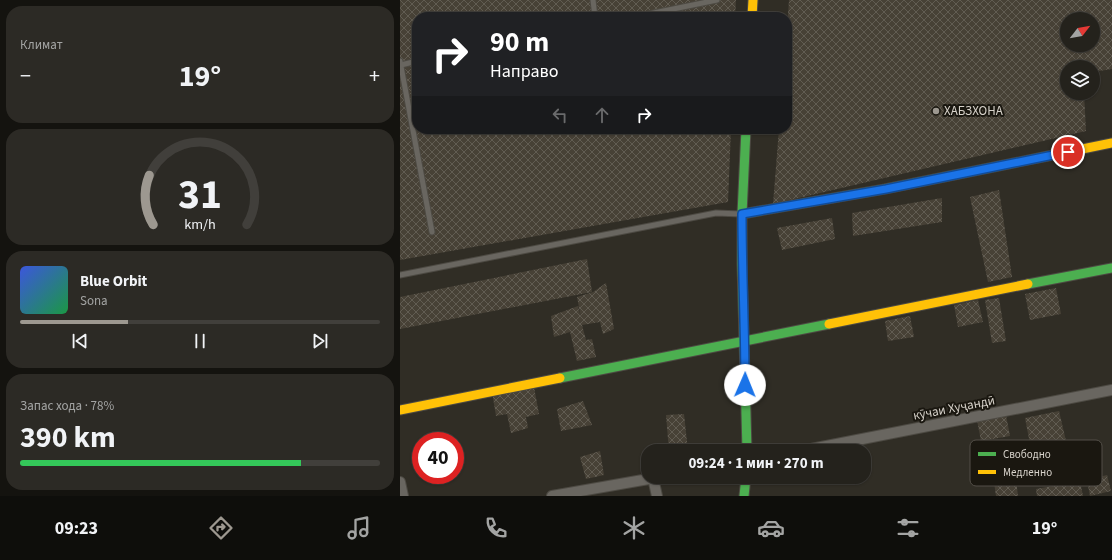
<!DOCTYPE html>
<html lang="ru">
<head>
<meta charset="utf-8">
<style>
  :root { --surface:#24221c; --page:#2c2a25; --text:#f1f3f6; --muted:#a3a4a3; --line:#413f3b; --accent:#9d9890 }
  body { margin:0; font-family:"Source Sans 3",sans-serif; background:var(--page); color:var(--text); height:100vh; display:flex; flex-direction:column; font-size:15px; white-space:nowrap }
  * { box-sizing:border-box; margin:0 }
  p { font-size:13px; color:var(--muted) }
  .icon { flex:none; width:22px; height:22px; fill:none; stroke:currentColor; stroke-width:2; stroke-linecap:round; stroke-linejoin:round }
  .map { position:relative; flex:1; overflow:hidden }
  .drawer { display:flex; flex-direction:column; gap:6px; padding:6px; background:#14130f; width:400px }
  .drawer>* { flex:none }
  .guide { position:absolute; left:12px; top:12px; width:380px; height:122px; border-radius:16px; box-shadow:0 1px 3px #0004,0 0 0 1px var(--line); background:#202124; color:#fff; overflow:hidden }
  .needle { width:26px; rotate:59deg }
  .tools { position:absolute; left:660px; top:12px; display:grid; gap:8px }
  .tools a { display:grid; place-items:center; width:40px; height:40px; border-radius:50%; background:var(--surface); box-shadow:0 1px 3px #0004,0 0 0 1px var(--line); font-size:20px }
  .speed { position:absolute; left:12px; top:432px; display:flex; gap:8px; font-size:20px; font-weight:700; text-align:center }
  .speed>* { display:grid; place-content:center; width:52px; height:52px; border-radius:50%; background:var(--surface); box-shadow:0 1px 3px #0004,0 0 0 1px var(--line); line-height:1 }
  .speed .limit { border:6px solid #d22; background:#fff; color:#111 }
  .pin { position:absolute; display:grid; place-items:center; width:34px; height:34px; color:#fff; margin:-17px; border:2px solid #fff; border-radius:50%; box-shadow:0 1px 4px #0007 }
  .me { position:absolute; width:44px; margin:-22px; rotate:1deg; stroke-linejoin:round; filter:drop-shadow(0 0 3px #0008) }
  .turn { display:flex; align-items:center; gap:14px; height:84px; padding:0 12px; font-size:18px }
  .turn .icon { width:52px; height:52px; stroke-width:2.5 }
  .turn b { display:block; font-size:28px; line-height:34px }
  .lanes { display:flex; align-items:center; height:38px; padding:0 12px; background:#0003; justify-content:center; gap:20px; direction:ltr }
  .lanes .off { opacity:.35 }
  .big { font-size:30px; font-weight:700; line-height:1.1 }
  .drawer .tile { flex:1; display:flex; flex-direction:column; justify-content:center; gap:6px; min-width:0; padding:0 14px; border-radius:16px; background:var(--page) }
  .drawer .dial { align-items:center; gap:0 }
  .dial svg { height:104px; overflow:visible; fill:none; stroke:var(--line); stroke-width:7; stroke-linecap:round; text-anchor:middle }
  .dial text { fill:var(--text); stroke:none }
  .song { display:flex; align-items:center; gap:12px }
  .cover { width:48px; height:48px; border-radius:6px; background:linear-gradient(135deg,hsl(230 70% 55%),hsl(140 70% 35%)) }
  .played { height:4px; border-radius:2px; background:linear-gradient(90deg,var(--accent) 30%,var(--line) 30%) }
  .keys { display:flex; justify-content:space-around; direction:ltr }
  .heat { display:flex; justify-content:space-between; align-items:center; font-size:22px; direction:ltr }
  .charge { height:6px; border-radius:3px; background:linear-gradient(90deg,#34c759 78%,var(--line) 0) }
  .trip { position:absolute; left:241px; top:444px; width:230px; height:40px; border-radius:16px; background:var(--surface); box-shadow:0 1px 3px #0004,0 0 0 1px var(--line); font-weight:700; line-height:40px; text-align:center }
  .tabs { display:flex; height:64px; justify-content:space-around; align-items:center; background:#0e0e0b; color:var(--muted) }
  .tabs .icon { width:28px; height:28px }
  .tabs .selected { color:var(--accent) }
  .tabs b { font-size:18px; color:var(--text) }
  main { display:flex; flex:1; min-height:0 }
  .map>svg:first-child { display:block }
</style>
</head>
<body>
<main>
<section class="drawer">
<div class="tile"><p>Климат</p>
<div class="heat"><a>−</a><b class="big">19°</b><a>+</a></div>
</div>
<div class="tile dial"><svg viewBox="0 0 100 80">
<path d="M14 69A42 42 0 1 1 86 69"/>
<path d="M14 69A42 42 0 0 1 11 31" stroke="#9d9890"/>
<text x="50" y="56" font-size="32" font-weight="700">31</text>
<text x="50" y="72" font-size="11">km/h</text>
</svg></div>
<div class="tile">
<div class="song"><i class="cover"></i><div><b>Blue Orbit</b><p>Sona</p></div></div>
<div class="played"></div>
<div class="keys"><svg class="icon" aria-label="previous" viewBox="0 0 24 24"><path d="M18 5L8 12l10 7zM5 5v14"/></svg><svg class="icon" aria-label="pause" viewBox="0 0 24 24"><path d="M8 5v14M16 5v14"/></svg><svg class="icon" aria-label="next" viewBox="0 0 24 24"><path d="M6 5l10 7-10 7zM19 5v14"/></svg></div>
</div>
<div class="tile"><p>Запас хода · 78%</p><b class="big">390 km</b><div class="charge"></div></div>
</section>
<div class="map">
<svg width="712" height="496" viewBox="0 0 712 496">
  <defs>
    <pattern id="building-cross-hatch" width="8" height="8" patternUnits="userSpaceOnUse"><rect width="8" height="8" fill="#474136"/><path d="M0 0l8 8M0 8l8-8" fill="none" stroke="#615c52"/></pattern>
  </defs>
  <rect width="100%" height="100%" fill="#302d25"/>
  <g fill="url(#building-cross-hatch)" fill-rule="evenodd">
    <path d="M0,0H336L335,17H17V129H331L328,202L0,260Z"/>
    <path d="M389,0H712V69L693,72V67H667V93H684L686,131L373,204L379,129H387V29ZM667,19H693V45H667Z"/>
    <path d="M599,190L612,277L588,282L570,197Z"/>
    <path d="M542,198V222L453,236L452,213Z"/>
    <path d="M432,218L435,239L382,250L377,228Z"/>
    <path d="M187,259L192,292L0,329V297Z"/>
    <path d="M206,283L214,329L203,334L200,322L182,325L186,340L192,339L196,357L177,361L170,332L154,337L151,316L178,306L181,318L177,297L193,292Z"/>
    <path d="M656,288L661,314L630,320L625,294Z"/>
    <path d="M599,298L606,341L592,343L585,300Z"/>
    <path d="M578,300L583,322L558,327L554,305Z"/>
    <path d="M510,316L514,337L488,341L485,321Z"/>
    <path d="M134,387L139,414L126,417L128,428L111,433L107,414L96,416L92,392Z"/>
    <path d="M183,401L192,425L161,431L157,409Z"/>
    <path d="M659,411L666,441L631,449L625,418Z"/>
    <path d="M284,414L288,451H269L266,415Z"/>
    <path d="M606,415L610,436L581,441L577,420Z"/>
    <path d="M200,451L204,475L186,479L180,457Z"/>
    <path d="M615,472L618,496H596L593,475Z"/>
    <path d="M707,475L711,491L690,496L687,480Z"/>
    <path d="M680,481L683,496H637L636,489Z"/>
  </g>
  <g fill="none" stroke-linecap="round" stroke-linejoin="round">
    <defs>
      <g id="lane">
        <path d="M193,0L195,17"/>
        <path d="M234,17L317,0"/>
        <path d="M0,61L32,232"/>
        <path d="M1,65L17,61"/>
        <path d="M0,275L316,213L341,214"/>
      </g>
      <g id="street">
        <path d="M401,451L712,390"/>
        <path d="M253,478L257,496"/>
        <path d="M0,482L3,496"/>
        <path d="M152,496L260,477"/>
      </g>
      <g id="fast">
        <path d="M346,129L342,214V264L347,451"/>
        <path d="M342,214L485,189L653,155"/>
        <path d="M628,284L712,268"/>
        <path d="M160,378L429,324"/>
        <path d="M344,496L346,477"/>
      </g>
      <g id="slow">
        <path d="M352,17L353,0"/>
        <path d="M653,155L712,143"/>
        <path d="M429,324L628,284"/>
        <path d="M0,410L160,378"/>
      </g>
    </defs>
    <use href="#lane" stroke="#4d4a43" stroke-width="7"/>
    <use href="#street" stroke="#4d4a43" stroke-width="12"/>
    <use href="#fast" stroke="#4d4a43" stroke-width="11"/>
    <use href="#slow" stroke="#4d4a43" stroke-width="11"/>
    <use href="#lane" stroke="#696660" stroke-width="5"/>
    <use href="#street" stroke="#696660" stroke-width="10"/>
    <use href="#fast" stroke="#4caf50" stroke-width="9"/>
    <use href="#slow" stroke="#ffc107" stroke-width="9"/>
  </g>
  <g fill="none" stroke-linecap="round" stroke-linejoin="round">
    <defs>
      <path id="route" d="M345,385C345,328 342,271 342,214L486,189L668,152"/>
    </defs>
    <use href="#route" stroke="#114b97" stroke-width="10"/>
    <use href="#route" stroke="#1a73e8" stroke-width="7"/>
  </g>
  <circle fill="#9d9890" stroke="#1a1710" stroke-width="1.5" cx="536" cy="111" r="4"/>
  <g text-anchor="middle" dominant-baseline="central" stroke-width="4" stroke-linejoin="round" paint-order="stroke">
    <g font-size="13" fill="#d7d2ca" stroke="#1a1710" text-anchor="start">
      <text x="544" y="111">ХАБЗХОНА</text>
    </g>
    <g font-size="13" fill="#d7d2ca" stroke="#1a1710">
      <text transform="translate(554 408) rotate(-11)">кӯчаи Хуҷандӣ</text>
    </g>
  </g>
  <rect x="570" y="440" width="132" height="46" rx="6" fill="#1a1710" stroke="#534f48" stroke-width="1"/>
  <rect x="578" y="452" width="18" height="4" fill="#4caf50"/>
  <rect x="578" y="470" width="18" height="4" fill="#ffc107"/>
  <g font-size="11" fill="#d7d2ca">
    <text x="603" y="458">Свободно</text>
    <text x="603" y="476">Медленно</text>
  </g>
</svg>
<div class="tools">
<a><svg class="needle" viewBox="-14 -14 28 28"><path d="M0-13l5 13h-10z" fill="#e53935"/><path d="M0 13l5-13h-10z" fill="#a3a4a3"/></svg></a>
<a><svg class="icon" aria-label="layers" viewBox="0 0 24 24"><path d="M12 4l9 5-9 5-9-5zM3 14l9 5 9-5"/></svg></a>
</div>
<div class="speed"><div class="limit">40</div></div>
<div class="pin" style="left:668px;top:152px;background:#d93025"><svg class="icon" aria-label="arrive" viewBox="0 0 24 24"><path d="M6 21V4h12l-3 4 3 4H6"/></svg></div>
<svg class="me" style="left:345px;top:385px" viewBox="-20 -20 40 40"><circle r="19" fill="#fff"/><path d="M0-13L10 11 0 6-10 11z" fill="#1a73e8"/></svg>
<div class="trip">09:24 · 1 мин · 270 m</div>
<div class="guide">
<div class="turn"><svg class="icon" aria-label="right" viewBox="0 0 24 24"><path d="M7 20v-9h11M14 6l5 5-5 5"/></svg><div><b>90 m</b>Направо</div></div>
<div class="lanes"><svg class="icon off" aria-label="left" viewBox="0 0 24 24"><path d="M17 20v-9H6M10 6l-5 5 5 5"/></svg><svg class="icon off" aria-label="ahead" viewBox="0 0 24 24"><path d="M12 20V5M6 11l6-6 6 6"/></svg><svg class="icon" aria-label="right" viewBox="0 0 24 24"><path d="M7 20v-9h11M14 6l5 5-5 5"/></svg></div>
</div>
</div>
</main>
<nav class="tabs">
<b>09:23</b>
<svg class="icon selected" aria-label="directions" viewBox="0 0 24 24"><path d="M12 3l9 9-9 9-9-9zM9 14v-3h6M13 9l2 2-2 2"/></svg>
<svg class="icon" aria-label="music" viewBox="0 0 24 24"><path d="M9 18V5l10-2v13"/><circle cx="6" cy="18" r="3"/><circle cx="16" cy="16" r="3"/></svg>
<svg class="icon" aria-label="phone" viewBox="0 0 24 24"><path d="M5 4h4l2 5-3 2q2 4 5 5l2-3 5 2v4C11 20 4 13 5 4z"/></svg>
<svg class="icon" aria-label="climate" viewBox="0 0 24 24"><path d="M12 3v18M4 7l16 10M4 17L20 7"/></svg>
<svg class="icon" aria-label="car" viewBox="0 0 24 24"><path d="M5 17H2v-5l4-1 3-4h7l3 4 3 1v5h-3M9 17h6M6 11h13"/><circle cx="7" cy="17" r="2"/><circle cx="17" cy="17" r="2"/></svg>
<svg class="icon" aria-label="filters" viewBox="0 0 24 24"><path d="M4 7h16M4 17h16"/><circle cx="9" cy="7" r="2"/><circle cx="15" cy="17" r="2"/></svg>
<b>19°</b>
</nav>
</body>
</html>
